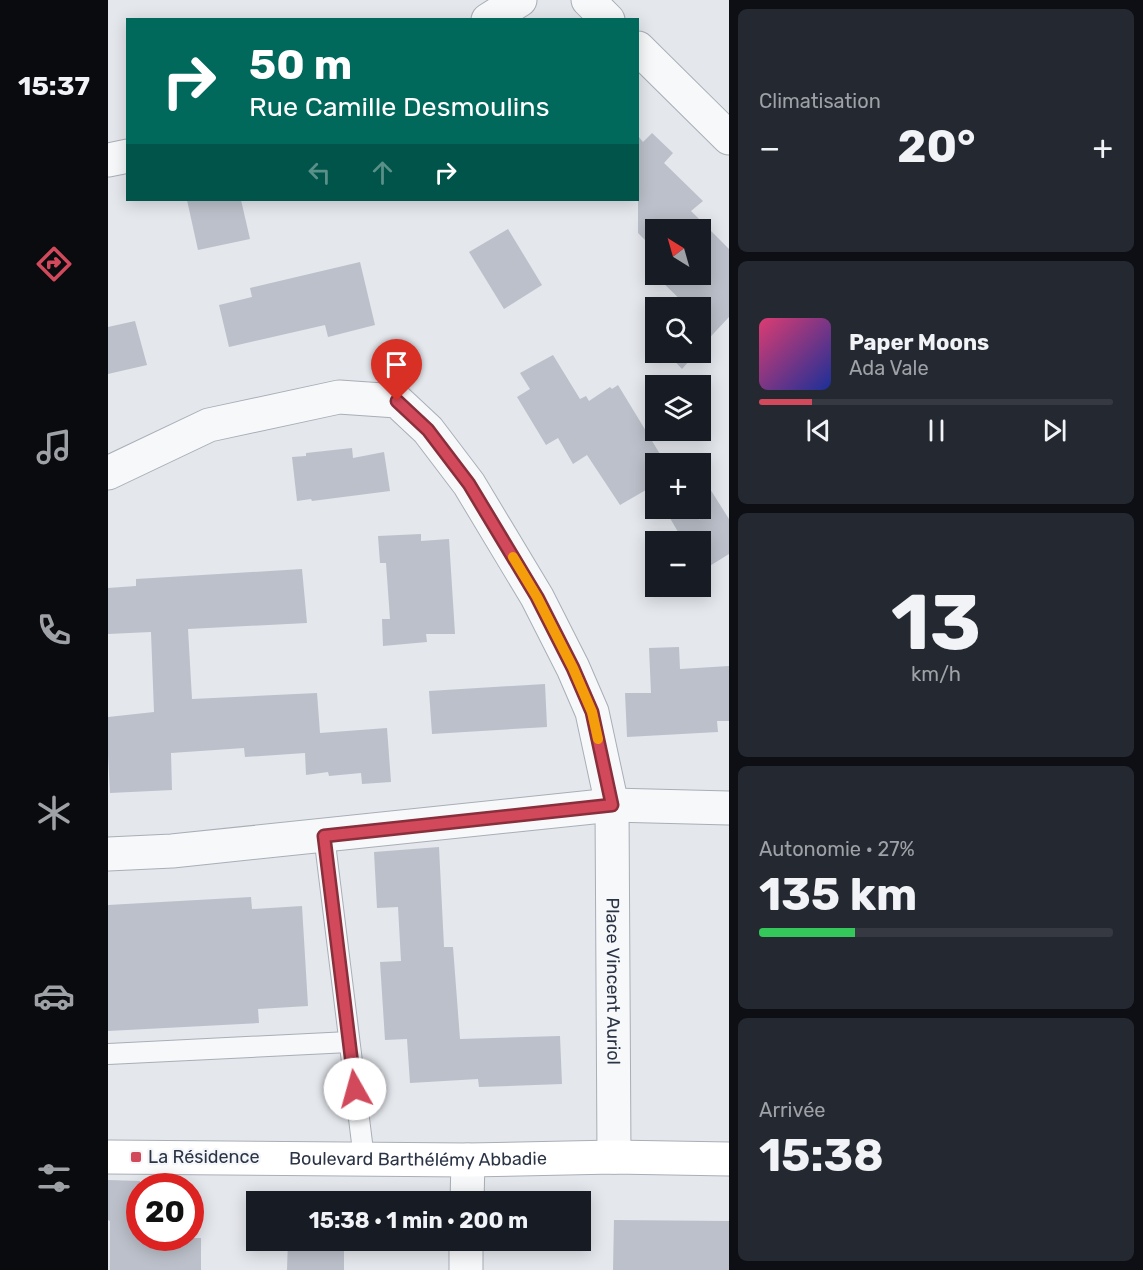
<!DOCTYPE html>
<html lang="fr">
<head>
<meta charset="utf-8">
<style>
  :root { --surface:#171b24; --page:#242831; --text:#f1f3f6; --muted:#9ea1a6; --line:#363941; --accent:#d1495b }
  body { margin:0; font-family:Rubik,sans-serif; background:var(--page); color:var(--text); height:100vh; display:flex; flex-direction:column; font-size:22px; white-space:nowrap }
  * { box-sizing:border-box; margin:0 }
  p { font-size:20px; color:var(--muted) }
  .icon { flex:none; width:33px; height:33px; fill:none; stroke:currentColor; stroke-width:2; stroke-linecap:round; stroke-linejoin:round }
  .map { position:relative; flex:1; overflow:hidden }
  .sheet { display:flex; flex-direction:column; gap:9px; padding:9px; background:#0d0f14; width:414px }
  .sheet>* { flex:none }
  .top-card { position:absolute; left:18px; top:18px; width:513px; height:183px; border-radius:0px; box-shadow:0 3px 15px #0003; background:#00695c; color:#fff; overflow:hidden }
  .needle { width:39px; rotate:323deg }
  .buttons { position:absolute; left:537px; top:219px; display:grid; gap:12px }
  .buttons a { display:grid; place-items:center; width:66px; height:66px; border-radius:0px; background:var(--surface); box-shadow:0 3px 15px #0003; font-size:30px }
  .speed { position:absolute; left:18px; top:1173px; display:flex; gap:12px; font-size:30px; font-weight:700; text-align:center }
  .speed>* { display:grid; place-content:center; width:78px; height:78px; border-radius:50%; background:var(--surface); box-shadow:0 3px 15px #0003; line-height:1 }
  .speed .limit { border:9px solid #d22; background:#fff; color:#111 }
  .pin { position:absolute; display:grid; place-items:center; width:51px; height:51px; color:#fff; margin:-62px -26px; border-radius:50% 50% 50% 0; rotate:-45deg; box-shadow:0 0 6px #0007 }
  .pin .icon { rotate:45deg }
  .me { position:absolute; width:66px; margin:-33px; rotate:353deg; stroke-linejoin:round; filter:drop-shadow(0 0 4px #0008) }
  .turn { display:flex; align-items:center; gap:21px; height:126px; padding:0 24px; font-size:27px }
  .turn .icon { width:78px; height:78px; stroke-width:2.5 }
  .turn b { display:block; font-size:42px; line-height:51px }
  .lanes { display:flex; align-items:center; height:57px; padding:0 24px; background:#0003; justify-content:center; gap:30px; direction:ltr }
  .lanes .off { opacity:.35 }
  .big { font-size:45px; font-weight:700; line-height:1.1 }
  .sheet .tile { flex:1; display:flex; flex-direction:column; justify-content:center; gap:9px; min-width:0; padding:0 21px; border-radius:9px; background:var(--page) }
  .sheet .dial { align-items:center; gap:0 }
  .dial b { font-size:78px; line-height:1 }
  .song { display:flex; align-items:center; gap:18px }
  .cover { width:72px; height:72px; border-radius:9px; background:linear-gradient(135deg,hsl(340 70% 55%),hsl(230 70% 35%)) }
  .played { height:6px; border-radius:3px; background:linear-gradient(90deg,var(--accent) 15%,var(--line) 15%) }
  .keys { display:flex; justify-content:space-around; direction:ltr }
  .heat { display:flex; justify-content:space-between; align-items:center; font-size:33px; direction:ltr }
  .charge { height:9px; border-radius:4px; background:linear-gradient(90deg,#34c759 27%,var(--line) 0) }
  .trip { position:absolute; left:138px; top:1191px; width:345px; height:60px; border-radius:0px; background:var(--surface); box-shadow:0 3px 15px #0003; font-weight:700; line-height:60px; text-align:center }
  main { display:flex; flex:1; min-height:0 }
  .tabs { display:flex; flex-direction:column; width:108px; justify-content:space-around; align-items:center; background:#090b0e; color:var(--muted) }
  .tabs .icon { width:42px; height:42px }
  .tabs .current { color:var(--accent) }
  .tabs b { font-size:27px; color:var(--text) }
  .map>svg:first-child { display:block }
</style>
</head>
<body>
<main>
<nav class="tabs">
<b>15:37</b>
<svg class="icon current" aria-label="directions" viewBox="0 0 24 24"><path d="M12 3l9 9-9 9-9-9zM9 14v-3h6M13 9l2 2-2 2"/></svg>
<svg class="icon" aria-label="music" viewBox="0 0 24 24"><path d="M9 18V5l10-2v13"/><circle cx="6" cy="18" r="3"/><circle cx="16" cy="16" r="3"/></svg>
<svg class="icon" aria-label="phone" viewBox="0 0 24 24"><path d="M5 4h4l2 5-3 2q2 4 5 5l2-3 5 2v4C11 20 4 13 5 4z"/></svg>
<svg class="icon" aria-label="climate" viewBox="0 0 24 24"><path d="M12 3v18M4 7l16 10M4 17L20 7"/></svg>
<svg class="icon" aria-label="car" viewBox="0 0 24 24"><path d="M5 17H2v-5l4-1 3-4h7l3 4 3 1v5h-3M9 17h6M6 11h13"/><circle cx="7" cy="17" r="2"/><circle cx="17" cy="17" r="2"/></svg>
<svg class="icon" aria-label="filters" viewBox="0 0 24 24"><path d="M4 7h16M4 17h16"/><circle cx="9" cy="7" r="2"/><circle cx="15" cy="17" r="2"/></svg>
</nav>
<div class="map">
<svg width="621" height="1270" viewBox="0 0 621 1270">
  <rect width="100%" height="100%" fill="#e4e7ec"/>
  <g fill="#bbc0ca">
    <path d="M544,133L565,153L556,163L595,201L583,211L621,249V317L592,348V308H571L576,303L552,280L558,274H592V230H548V251L530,233V136L535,142Z"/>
    <path d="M79,200H133L142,239L90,250Z"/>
    <path d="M400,229L434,285L396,309L361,252Z"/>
    <path d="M252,262L267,325L220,337L217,325L121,347L111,305L144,297L142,288Z"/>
    <path d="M27,321L39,365L0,374V327Z"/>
    <path d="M558,352H589L574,369Z"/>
    <path d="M445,355L472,399L478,396L481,401L502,387L504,389L510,385L558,464H548V494L543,487L512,505L479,455L465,464L450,438L438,445L409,397L422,389L412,373Z"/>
    <path d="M244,448L245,458L276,452L282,491L204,501L203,499L189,501L184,457L198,456V453Z"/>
    <path d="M592,473L621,519V554L592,572V542H576L556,508H585L592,520Z"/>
    <path d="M313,534V541L341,539L347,634H318L319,642L275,646L274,619H282L278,563H272L270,536Z"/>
    <path d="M194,569L199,623L80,629L84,699L209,693L212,733L279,728L283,782L254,784L253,773L221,776L220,772L198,775L197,753L137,757L136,748L63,753L64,790L2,793L0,755V717L46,712L43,632L0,634V588L28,586V579Z"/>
    <path d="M571,647L572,669L621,666V721H609L610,732L519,737L517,693H543L541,648Z"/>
    <path d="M437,684L439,727L324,734L321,691Z"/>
    <path d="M331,847L336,947H345L352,1039L452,1036L454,1084L371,1087L370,1079L302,1083L299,1039L277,1040L272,962L293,961L290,907L269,908L266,852Z"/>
    <path d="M143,897L144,909L194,906L200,1006L150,1009L151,1023L0,1031V905Z"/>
    <path d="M0,1180L32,1181V1238H93V1270H2V1221L0,1220Z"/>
    <path d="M506,1220L621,1221V1270H505Z"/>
    <path d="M180,1240H236V1270H179Z"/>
  </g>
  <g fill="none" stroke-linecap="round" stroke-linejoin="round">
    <defs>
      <g id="lane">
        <path d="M216,835L256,1159"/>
        <path d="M0,1054L241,1042"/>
      </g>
      <g id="street">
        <path d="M480,0L500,20"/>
        <path d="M380,20L412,0"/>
        <path d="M530,48L621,138"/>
        <path d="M0,160L20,156"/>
        <path id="s1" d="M0,473L101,425L231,397L289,401L320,430L361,484L429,597L465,668L484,712L504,805L506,1157"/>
        <path d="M0,854L64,851L504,805L621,808"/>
        <path d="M359,1202L360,1160"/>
        <path d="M358,1270V1240"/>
      </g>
      <g id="secondary">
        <path id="s2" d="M0,1157L360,1160L506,1157L621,1159"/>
      </g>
    </defs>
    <use href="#lane" stroke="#a9aeb7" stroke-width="22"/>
    <use href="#street" stroke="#a9aeb7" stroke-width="35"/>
    <use href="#secondary" stroke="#a9aeb7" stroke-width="35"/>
    <use href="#lane" stroke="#f7f8fa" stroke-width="20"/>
    <use href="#street" stroke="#f7f8fa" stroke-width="33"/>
    <use href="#secondary" stroke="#fff" stroke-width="33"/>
  </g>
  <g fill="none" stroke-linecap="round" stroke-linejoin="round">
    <defs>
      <path id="route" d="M247,1089L216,836L504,805L484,712L465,668L429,597L361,484L320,430L289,401"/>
    </defs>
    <use href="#route" stroke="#882f3b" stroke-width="15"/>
    <use href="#route" stroke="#d1495b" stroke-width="10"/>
    <path stroke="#f59e0b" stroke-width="10" d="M405,557L429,597L465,668L484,712L490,739"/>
  </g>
  <rect fill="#d1495b" stroke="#f4f6f9" stroke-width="2" x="22" y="1151" width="12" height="12" rx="3"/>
  <g text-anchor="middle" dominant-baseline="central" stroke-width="4.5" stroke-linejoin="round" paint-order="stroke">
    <g font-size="18" fill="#2b3445" stroke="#f4f6f9">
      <text stroke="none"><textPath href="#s1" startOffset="944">Place Vincent Auriol</textPath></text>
      <text stroke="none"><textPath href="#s2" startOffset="310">Boulevard Barthélémy Abbadie</textPath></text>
    </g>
    <g font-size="18" fill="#2b3445" stroke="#f4f6f9" text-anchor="start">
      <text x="40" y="1157">La Résidence</text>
    </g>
  </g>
</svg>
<div class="buttons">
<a><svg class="needle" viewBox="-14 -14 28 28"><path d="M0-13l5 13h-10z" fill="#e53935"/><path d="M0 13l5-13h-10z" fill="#9ea1a6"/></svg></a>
<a><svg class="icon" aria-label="search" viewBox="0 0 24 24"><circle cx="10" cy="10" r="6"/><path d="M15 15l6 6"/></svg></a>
<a><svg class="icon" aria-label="layers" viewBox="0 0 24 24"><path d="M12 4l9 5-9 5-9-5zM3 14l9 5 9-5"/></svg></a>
<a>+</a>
<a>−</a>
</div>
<div class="speed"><div class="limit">20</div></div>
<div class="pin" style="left:289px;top:401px;background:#d93025"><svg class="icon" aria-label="arrive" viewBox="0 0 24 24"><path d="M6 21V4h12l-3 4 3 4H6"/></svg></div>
<svg class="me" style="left:247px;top:1089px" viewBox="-20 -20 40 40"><circle r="19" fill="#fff"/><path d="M0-13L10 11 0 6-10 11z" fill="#d1495b"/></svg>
<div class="trip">15:38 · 1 min · 200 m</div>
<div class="top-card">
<div class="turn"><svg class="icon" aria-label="right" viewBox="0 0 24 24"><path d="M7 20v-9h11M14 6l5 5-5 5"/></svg><div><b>50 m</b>Rue Camille Desmoulins</div></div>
<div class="lanes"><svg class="icon off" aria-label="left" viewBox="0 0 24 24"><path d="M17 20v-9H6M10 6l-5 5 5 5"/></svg><svg class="icon off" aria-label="ahead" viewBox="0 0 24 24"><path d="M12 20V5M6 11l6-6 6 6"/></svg><svg class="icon" aria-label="right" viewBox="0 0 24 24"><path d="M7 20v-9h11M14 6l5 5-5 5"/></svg></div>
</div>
</div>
<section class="sheet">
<div class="tile"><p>Climatisation</p>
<div class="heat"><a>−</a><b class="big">20°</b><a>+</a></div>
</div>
<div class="tile">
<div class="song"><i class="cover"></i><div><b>Paper Moons</b><p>Ada Vale</p></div></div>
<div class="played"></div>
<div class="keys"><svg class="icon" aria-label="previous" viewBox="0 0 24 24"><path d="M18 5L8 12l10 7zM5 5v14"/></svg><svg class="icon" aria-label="pause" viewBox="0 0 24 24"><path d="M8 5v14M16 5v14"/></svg><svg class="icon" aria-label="next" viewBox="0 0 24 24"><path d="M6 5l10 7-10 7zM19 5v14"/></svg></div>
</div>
<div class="tile dial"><b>13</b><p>km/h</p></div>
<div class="tile"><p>Autonomie · 27%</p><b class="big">135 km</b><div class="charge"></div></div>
<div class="tile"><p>Arrivée</p><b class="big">15:38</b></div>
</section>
</main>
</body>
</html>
